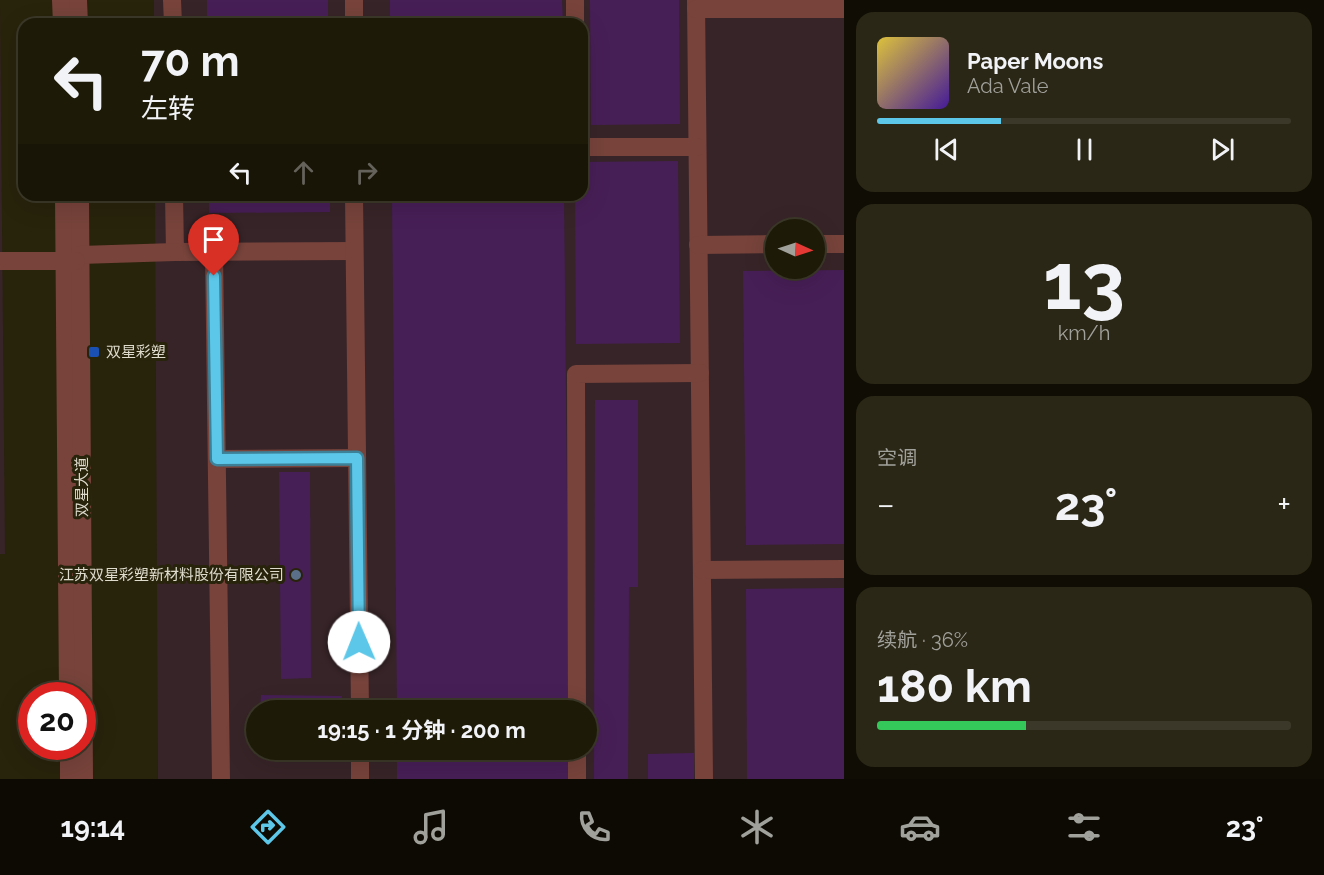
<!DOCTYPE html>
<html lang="zh">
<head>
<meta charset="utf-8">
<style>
  :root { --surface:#1e1a08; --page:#2b2716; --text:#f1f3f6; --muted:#a1a19c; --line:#3c3829; --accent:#5cc7e8 }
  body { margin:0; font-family:Raleway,"Noto Sans SC",sans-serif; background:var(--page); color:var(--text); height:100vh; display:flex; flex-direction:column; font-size:22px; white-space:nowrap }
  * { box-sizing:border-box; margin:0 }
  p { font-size:20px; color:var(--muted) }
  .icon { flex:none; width:33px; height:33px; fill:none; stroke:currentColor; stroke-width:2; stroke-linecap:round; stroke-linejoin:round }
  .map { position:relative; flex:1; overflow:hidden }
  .sheet { display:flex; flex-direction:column; gap:12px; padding:12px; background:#100e04; width:480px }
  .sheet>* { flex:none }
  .top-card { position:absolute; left:18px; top:18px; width:570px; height:183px; border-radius:18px; box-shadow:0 6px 24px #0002,0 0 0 2px var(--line); background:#1e1a08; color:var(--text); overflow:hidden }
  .needle { width:39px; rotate:93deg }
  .buttons { position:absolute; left:765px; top:219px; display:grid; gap:12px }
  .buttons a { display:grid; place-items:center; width:60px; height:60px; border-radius:50%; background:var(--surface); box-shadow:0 6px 24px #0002,0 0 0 2px var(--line); font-size:30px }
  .speed { position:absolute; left:18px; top:682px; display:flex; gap:12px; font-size:30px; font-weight:700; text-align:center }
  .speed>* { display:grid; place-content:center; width:78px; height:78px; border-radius:50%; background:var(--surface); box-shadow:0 6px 24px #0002,0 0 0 2px var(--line); line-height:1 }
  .speed .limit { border:9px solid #d22; background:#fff; color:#111 }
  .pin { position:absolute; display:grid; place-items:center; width:51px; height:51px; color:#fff; margin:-62px -26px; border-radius:50% 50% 50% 0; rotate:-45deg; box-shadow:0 0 6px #0007 }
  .pin .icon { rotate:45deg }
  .me { position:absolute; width:66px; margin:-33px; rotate:359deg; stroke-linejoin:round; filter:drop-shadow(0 0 4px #0008) }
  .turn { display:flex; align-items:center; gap:21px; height:126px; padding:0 24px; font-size:27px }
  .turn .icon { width:78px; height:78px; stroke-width:2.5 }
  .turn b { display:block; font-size:42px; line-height:51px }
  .lanes { display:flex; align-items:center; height:57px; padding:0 24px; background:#0003; justify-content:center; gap:30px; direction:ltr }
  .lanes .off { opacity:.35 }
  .big { font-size:45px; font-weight:700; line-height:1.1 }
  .sheet .tile { flex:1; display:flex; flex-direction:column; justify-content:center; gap:9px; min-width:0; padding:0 21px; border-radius:18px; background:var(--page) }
  .sheet .dial { align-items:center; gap:0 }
  .dial b { font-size:78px; line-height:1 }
  .song { display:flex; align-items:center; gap:18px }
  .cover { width:72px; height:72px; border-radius:9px; background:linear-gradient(135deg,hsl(50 70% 55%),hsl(260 70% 35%)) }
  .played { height:6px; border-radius:3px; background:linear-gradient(90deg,var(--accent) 30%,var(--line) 30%) }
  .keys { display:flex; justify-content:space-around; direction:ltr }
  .heat { display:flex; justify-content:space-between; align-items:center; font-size:33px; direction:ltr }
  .charge { height:9px; border-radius:4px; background:linear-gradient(90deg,#34c759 36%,var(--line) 0) }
  .trip { position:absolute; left:246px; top:700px; width:351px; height:60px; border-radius:30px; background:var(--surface); box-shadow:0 6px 24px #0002,0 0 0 2px var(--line); font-weight:700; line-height:60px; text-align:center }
  .tabs { display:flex; height:96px; justify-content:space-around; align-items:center; background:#0c0a03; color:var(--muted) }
  .tabs .icon { width:42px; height:42px }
  .tabs .active { color:var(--accent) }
  .tabs b { font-size:27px; color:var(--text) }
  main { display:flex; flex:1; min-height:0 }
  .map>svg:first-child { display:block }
</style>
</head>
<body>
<main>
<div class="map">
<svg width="844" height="779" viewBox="0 0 844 779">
  <rect width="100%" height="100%" fill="#28230b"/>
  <g fill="#372428" fill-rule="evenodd">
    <path d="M154,0H844V779H158L155,195H582V24H154ZM776,230H814V268H776ZM256,711H586V750H256Z"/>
    <path d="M0,4L5,554H0Z"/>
  </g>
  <g fill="#471f57">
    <rect x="207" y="0" width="121" height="24"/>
    <path d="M390,0H562L563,24H390Z"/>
    <path d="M590,0H679L680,124L591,125Z"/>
    <path d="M678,161L680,343L576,344L575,195H582V162Z"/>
    <path d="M209,195H330V212L209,213Z"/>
    <path d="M392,195H564L569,711H397Z"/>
    <path d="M844,270V544L746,545L743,271Z"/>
    <path d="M595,400H638V587H629L628,779H594Z"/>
    <path d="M279,472H310L311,678L281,679Z"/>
    <path d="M844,588V779H747L746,589Z"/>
    <path d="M261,695L342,696L341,711H260Z"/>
    <rect x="397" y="750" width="172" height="29"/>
    <path d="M694,753V779H648V754Z"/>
  </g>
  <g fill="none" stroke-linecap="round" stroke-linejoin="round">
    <g stroke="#77433b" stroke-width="18">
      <path d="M61,0L62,24"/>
      <path d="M78,0L79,24"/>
      <path d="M172,0L173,24"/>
      <path d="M354,0V24"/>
      <path d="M575,0V24"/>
      <path d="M696,0L704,779"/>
      <path d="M696,9H844"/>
      <path d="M582,147H697"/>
      <path d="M64,195L68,696"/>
      <path d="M80,195L84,779"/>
      <path d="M174,195L175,252L354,251"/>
      <path d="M354,195L360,711"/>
      <path d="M814,244H844"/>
      <path d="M698,245L776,244"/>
      <path d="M214,252L221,779"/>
      <path d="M80,255L175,252"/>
      <path d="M0,261H76"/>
      <path d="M217,459L357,458"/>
      <path d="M702,570L844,569"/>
      <path d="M577,711L576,374L700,373"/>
      <path d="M69,747V779"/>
      <path d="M360,750V779"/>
      <path d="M577,750V779"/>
    </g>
  </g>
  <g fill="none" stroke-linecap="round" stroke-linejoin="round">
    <defs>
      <path id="route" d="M214,276L217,459L357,458L359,642"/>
    </defs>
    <use href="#route" stroke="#3c8197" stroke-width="15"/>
    <use href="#route" stroke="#5cc7e8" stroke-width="10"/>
  </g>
  <rect fill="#1a4fb4" stroke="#28230b" stroke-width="2" x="88" y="346" width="12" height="12" rx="3"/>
  <circle fill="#5c6f8a" stroke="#28230b" stroke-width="2" cx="296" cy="575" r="6"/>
  <g text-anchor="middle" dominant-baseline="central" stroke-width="6" stroke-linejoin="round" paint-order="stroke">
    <g font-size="15" fill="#dfdcce" stroke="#28230b" text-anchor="start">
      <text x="106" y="352">双星彩塑</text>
      <text x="284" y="575" text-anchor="end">江苏双星彩塑新材料股份有限公司</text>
    </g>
    <g font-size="15" fill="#dfdcce" stroke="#28230b">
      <text transform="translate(82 487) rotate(-90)">双星大道</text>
    </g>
  </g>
</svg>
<div class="buttons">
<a><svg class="needle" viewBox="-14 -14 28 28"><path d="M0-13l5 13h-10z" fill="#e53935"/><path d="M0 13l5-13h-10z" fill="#a1a19c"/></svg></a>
</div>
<div class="speed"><div class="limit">20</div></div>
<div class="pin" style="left:214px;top:276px;background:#d93025"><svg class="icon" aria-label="arrive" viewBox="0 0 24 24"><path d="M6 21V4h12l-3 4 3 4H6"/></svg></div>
<svg class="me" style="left:359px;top:642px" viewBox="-20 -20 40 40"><circle r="19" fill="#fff"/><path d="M0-13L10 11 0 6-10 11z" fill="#5cc7e8"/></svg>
<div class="trip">19:15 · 1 分钟 · 200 m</div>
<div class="top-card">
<div class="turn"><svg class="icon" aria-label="left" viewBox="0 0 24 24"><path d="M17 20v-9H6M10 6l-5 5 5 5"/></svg><div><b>70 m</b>左转</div></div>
<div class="lanes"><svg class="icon" aria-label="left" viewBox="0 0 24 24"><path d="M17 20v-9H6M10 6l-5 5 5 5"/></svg><svg class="icon off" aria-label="ahead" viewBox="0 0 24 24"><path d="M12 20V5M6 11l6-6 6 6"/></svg><svg class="icon off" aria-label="right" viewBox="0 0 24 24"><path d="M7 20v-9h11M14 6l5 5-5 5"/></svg></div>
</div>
</div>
<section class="sheet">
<div class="tile">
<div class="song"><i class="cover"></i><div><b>Paper Moons</b><p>Ada Vale</p></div></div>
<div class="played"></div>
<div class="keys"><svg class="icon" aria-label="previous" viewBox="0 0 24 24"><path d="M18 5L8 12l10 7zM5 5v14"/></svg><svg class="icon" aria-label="pause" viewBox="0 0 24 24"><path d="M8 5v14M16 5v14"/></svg><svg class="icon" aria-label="next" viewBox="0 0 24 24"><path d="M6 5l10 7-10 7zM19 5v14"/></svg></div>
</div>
<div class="tile dial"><b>13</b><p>km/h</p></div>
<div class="tile"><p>空调</p>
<div class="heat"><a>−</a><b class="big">23°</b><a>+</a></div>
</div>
<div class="tile"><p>续航 · 36%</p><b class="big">180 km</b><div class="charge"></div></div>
</section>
</main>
<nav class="tabs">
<b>19:14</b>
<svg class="icon active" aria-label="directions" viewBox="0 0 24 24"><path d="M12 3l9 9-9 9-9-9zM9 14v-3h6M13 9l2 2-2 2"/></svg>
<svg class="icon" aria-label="music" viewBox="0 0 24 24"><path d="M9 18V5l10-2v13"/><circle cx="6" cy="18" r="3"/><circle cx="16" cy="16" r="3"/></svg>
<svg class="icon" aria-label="phone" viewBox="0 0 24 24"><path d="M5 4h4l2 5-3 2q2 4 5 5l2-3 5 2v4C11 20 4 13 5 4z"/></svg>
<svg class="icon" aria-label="climate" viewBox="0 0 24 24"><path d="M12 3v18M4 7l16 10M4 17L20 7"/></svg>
<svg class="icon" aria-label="car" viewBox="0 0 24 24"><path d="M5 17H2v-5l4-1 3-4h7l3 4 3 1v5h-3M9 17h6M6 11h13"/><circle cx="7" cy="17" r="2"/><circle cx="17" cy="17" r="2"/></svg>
<svg class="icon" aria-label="filters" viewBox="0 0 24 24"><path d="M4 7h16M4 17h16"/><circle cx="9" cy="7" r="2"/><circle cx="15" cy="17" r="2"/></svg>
<b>23°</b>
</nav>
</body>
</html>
